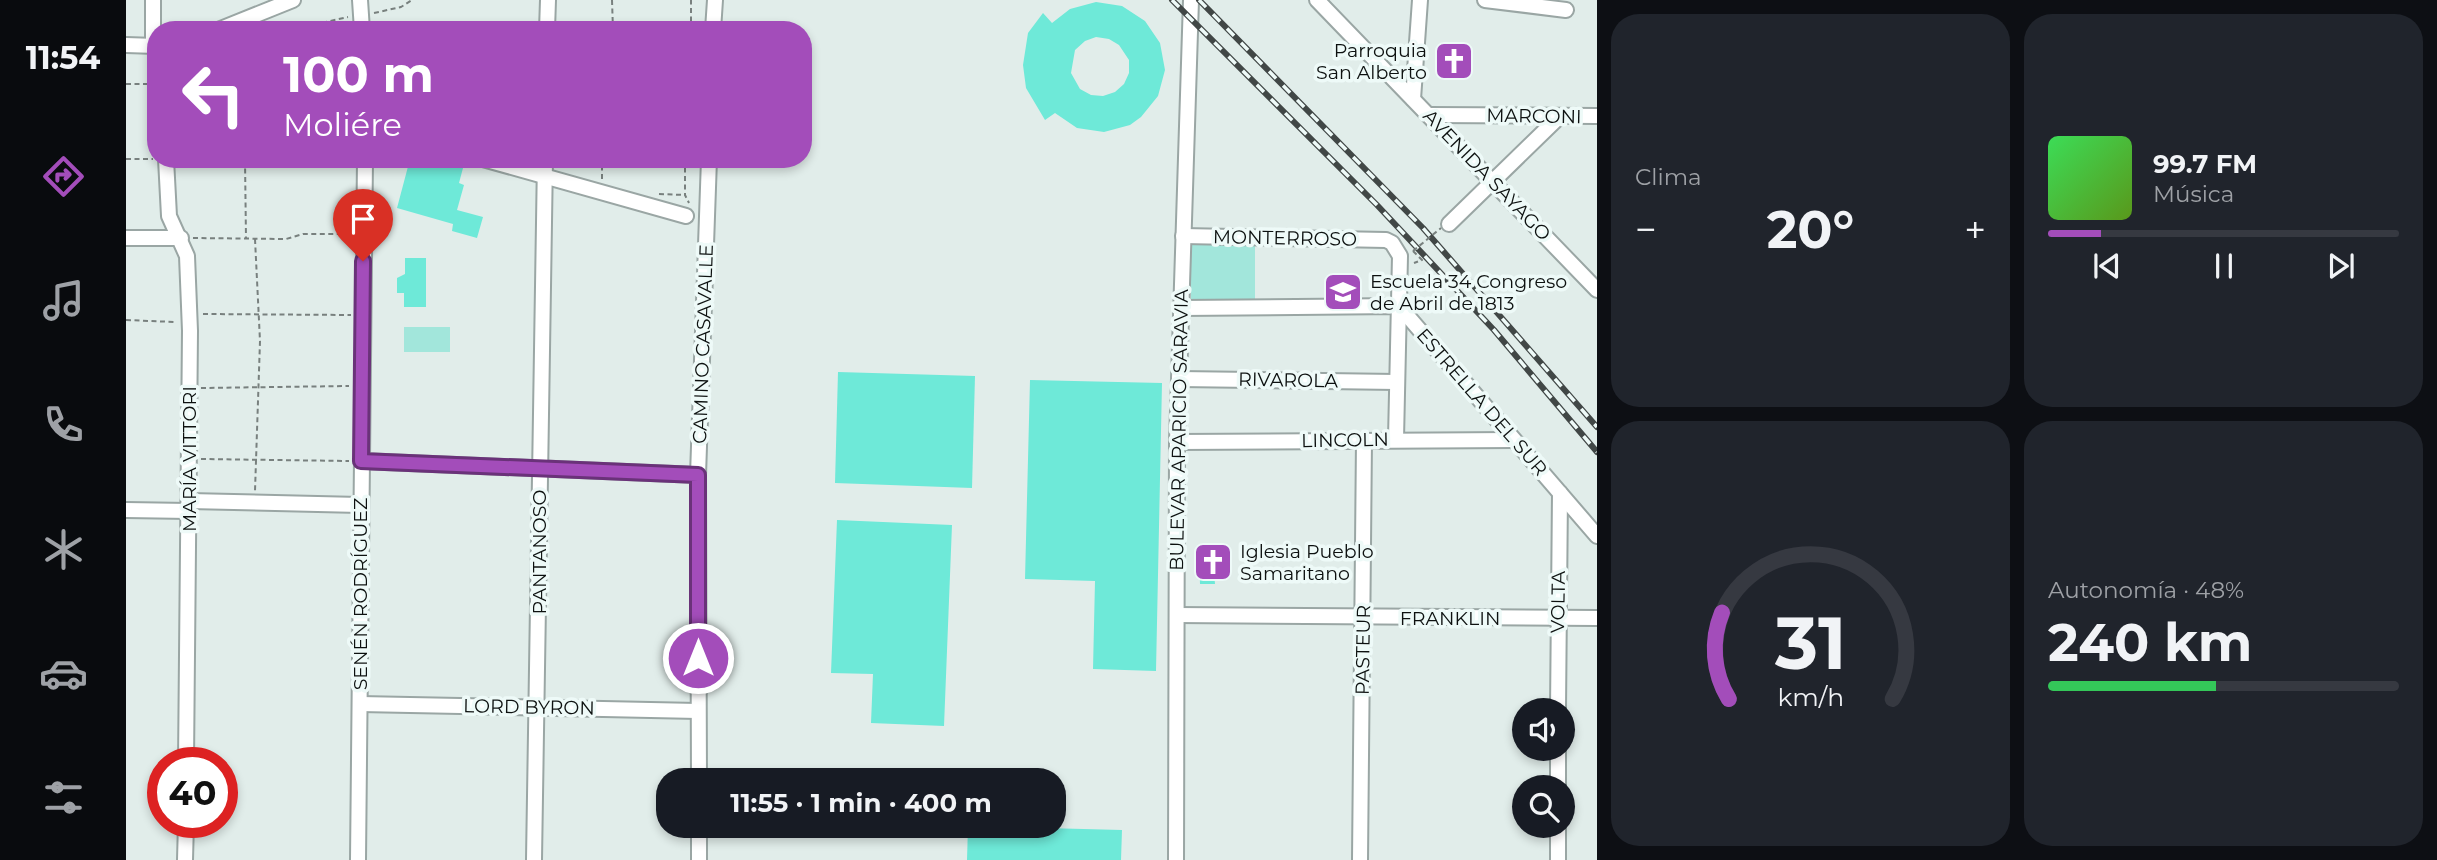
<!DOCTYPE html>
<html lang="es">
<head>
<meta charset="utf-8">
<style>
  :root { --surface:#171b24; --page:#20242c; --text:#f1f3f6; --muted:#9ea1a6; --line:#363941; --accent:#a34dba }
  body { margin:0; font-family:Montserrat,sans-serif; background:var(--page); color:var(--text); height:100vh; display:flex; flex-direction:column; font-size:26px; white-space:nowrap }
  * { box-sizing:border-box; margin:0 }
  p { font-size:23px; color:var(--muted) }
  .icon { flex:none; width:38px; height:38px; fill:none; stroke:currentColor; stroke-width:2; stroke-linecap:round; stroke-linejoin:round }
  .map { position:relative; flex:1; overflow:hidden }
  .sheet { display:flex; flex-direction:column; gap:14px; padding:14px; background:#0d0f14; width:840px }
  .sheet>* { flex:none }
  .banner { position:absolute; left:21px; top:21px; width:665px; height:147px; border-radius:28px; box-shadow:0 4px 10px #0003; background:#a34dba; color:#fff; overflow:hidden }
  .controls { position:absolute; left:1386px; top:698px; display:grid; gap:14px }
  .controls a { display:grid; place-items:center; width:63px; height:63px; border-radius:50%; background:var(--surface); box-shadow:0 4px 10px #0003; font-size:35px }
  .speed { position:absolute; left:21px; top:747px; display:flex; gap:14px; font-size:35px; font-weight:700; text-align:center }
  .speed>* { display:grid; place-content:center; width:91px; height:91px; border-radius:50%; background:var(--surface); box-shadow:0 4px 10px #0003; line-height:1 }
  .speed .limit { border:10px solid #d22; background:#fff; color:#111 }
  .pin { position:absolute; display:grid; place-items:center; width:60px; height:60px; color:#fff; margin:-72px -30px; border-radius:50% 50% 50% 0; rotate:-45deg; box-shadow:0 0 7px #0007 }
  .pin .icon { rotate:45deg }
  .me { position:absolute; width:77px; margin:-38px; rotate:0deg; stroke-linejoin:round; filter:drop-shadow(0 0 5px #0008) }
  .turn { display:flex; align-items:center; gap:24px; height:147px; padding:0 21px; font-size:32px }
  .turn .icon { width:91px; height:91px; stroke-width:2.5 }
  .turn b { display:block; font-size:49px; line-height:60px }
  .big { font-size:52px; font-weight:700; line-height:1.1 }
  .sheet .card { flex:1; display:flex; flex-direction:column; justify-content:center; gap:10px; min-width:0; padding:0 24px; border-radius:28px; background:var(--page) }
  .sheet .dial { align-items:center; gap:0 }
  .dial svg { height:182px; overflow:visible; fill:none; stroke:var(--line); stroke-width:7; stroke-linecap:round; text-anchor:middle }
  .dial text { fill:var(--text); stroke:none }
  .song { display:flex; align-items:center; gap:21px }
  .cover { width:84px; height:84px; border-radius:10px; background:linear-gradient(135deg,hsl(130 70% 55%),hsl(90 70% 35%)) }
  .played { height:7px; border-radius:4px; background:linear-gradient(90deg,var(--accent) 15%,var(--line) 15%) }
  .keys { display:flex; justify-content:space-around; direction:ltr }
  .heat { display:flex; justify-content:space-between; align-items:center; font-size:38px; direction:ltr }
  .charge { height:10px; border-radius:5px; background:linear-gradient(90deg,#34c759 48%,var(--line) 0) }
  .sheet .tiles { flex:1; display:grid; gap:14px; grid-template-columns:repeat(2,1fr) }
  .trip { position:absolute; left:530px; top:768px; width:410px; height:70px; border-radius:28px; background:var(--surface); box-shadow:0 4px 10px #0003; font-weight:700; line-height:70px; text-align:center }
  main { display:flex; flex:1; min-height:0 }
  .tab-bar { display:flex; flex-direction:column; width:126px; justify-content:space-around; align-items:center; background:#090b0e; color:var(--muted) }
  .tab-bar .icon { width:49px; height:49px }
  .tab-bar .on { color:var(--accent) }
  .tab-bar b { font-size:32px; color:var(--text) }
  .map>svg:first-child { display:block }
</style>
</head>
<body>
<main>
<nav class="tab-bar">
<b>11:54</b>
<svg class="icon on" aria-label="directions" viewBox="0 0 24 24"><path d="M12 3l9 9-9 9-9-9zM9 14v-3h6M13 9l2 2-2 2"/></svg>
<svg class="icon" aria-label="music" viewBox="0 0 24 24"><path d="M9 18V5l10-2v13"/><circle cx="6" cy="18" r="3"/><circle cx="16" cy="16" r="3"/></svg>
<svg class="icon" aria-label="phone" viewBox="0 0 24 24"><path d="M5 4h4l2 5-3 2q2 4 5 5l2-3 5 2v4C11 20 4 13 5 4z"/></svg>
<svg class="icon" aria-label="climate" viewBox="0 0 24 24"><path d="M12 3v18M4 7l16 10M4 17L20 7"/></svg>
<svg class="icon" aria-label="car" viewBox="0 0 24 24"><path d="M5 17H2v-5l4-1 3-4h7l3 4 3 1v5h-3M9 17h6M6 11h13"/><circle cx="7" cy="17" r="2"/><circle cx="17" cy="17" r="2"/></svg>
<svg class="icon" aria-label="filters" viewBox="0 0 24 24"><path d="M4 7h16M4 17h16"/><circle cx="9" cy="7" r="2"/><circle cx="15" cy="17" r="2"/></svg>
</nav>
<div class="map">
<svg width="1471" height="860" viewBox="0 0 1471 860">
  <rect width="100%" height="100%" fill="#e1edea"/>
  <g fill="#a2e6db">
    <path d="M1065,242H1129V303L1065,302Z"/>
    <rect x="278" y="327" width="46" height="25"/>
  </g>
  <g fill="#6ee9d8" fill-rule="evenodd">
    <path d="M970,2L996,6L1019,21L1034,43L1039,70L1032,96L1015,117L1004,125L978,132L951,128L929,113L919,120L900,88L897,65L902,33L917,13L926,23L944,9ZM970,37L983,39L993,45L1003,60V73L998,84L989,92L977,96L965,95L954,89L945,73L949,50L959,41Z"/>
    <path d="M284,159H304L337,168L333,183L338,185L331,210L357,217L351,238L326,231L327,224L271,208Z"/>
    <path d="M279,258H300V307H278V293H271V278L279,274Z"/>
    <path d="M712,372L849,376L846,488L709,483Z"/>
    <path d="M904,380L1036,383L1030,671L967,669L969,581L899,579Z"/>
    <path d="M711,520L826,525L818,726L745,723L747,674L705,673Z"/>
    <path d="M1073,552H1100V572L1088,573L1089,584H1074Z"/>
    <path d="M842,826L996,830L995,860H841Z"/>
  </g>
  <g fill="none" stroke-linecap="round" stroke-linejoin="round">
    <defs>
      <g id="minor">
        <path d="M234,0L236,30"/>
        <path d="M1191,0L1471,290"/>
        <path d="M1359,0L1440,10"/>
        <path d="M92,30L167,0"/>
        <path d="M421,30L422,0"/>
        <path d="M587,30L589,0"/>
        <path d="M0,45L30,46"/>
        <path d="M27,46V0"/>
        <path d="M1287,99L1294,0"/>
        <path d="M1303,115L1471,116"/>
        <path d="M40,159L43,216L61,256L64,331L60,763"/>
        <path d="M357,159L560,216"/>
        <path d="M1323,224L1434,116"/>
        <path d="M1057,236L1260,240L1266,243L1274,256L1270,439"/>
        <path d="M0,238H55"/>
        <path d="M1055,308L1273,306L1471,536"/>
        <path d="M1053,379L1271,382"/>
        <path d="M1051,442L1387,440"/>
        <path d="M235,461L572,475"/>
        <path d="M63,501L234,505"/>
        <path d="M0,510L63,511"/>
        <path d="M1051,615L1471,618"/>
        <path d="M234,704L572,711"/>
        <path d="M1432,710L1434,493"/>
        <path d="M1432,749V788"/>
        <path d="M573,780L572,475L583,159"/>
        <path d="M1432,826V860"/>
        <path d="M59,860L60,822"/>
        <path d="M232,860L239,159"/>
        <path d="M408,860L419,159"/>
        <path d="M573,860V826"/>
        <path d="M1050,860L1051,442L1065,0"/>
        <path d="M1234,860L1238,440"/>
      </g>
    </defs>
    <use href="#minor" stroke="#9aa6a4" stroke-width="18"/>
    <g stroke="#78807e" stroke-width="2" stroke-dasharray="5 3.5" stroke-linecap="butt">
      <path d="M486,0L487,30"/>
      <path d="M248,13L275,7L286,0"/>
      <path d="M163,30L222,17"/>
      <path d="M565,30V0"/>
      <path d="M0,84H30"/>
      <path d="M0,159H27"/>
      <path d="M559,159V195L563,203"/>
      <path d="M119,160L120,239"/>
      <path d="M54,162L227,160"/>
      <path d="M476,179V159"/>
      <path d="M533,194L559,195"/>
      <path d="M67,238L160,239L177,234H226"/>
      <path d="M129,239L134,341L129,491"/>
      <path d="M1287,251L1296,260L1288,263"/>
      <path d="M77,314L225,315"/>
      <path d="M0,320L49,322"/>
      <path d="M75,388L223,386"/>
      <path d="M75,459L223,461"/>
    </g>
    <use href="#minor" stroke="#fff" stroke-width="14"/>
    <defs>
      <g id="rail">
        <path d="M1046,0L1251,205L1368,330L1471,452"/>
        <path d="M1073,0L1297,228L1471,427"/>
      </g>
    </defs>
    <use href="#rail" stroke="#414746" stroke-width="6"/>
    <use href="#rail" stroke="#eefaf8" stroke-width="3.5" stroke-dasharray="10" stroke-linecap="butt"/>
    <path stroke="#78807e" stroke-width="2" stroke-dasharray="5 3.5" stroke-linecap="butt" d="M1287,251L1315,228"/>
  </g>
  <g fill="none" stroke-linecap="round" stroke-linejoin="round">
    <defs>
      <path id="route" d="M237,261L235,461L572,475V658"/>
    </defs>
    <use href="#route" stroke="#6a3279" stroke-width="18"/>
    <use href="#route" stroke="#a34dba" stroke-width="12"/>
  </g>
  <defs>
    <symbol id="church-square" viewBox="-11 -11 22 22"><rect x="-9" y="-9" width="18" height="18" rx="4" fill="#a34dba" stroke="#eefaf8"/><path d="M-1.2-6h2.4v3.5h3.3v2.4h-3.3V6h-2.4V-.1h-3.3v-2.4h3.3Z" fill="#fff"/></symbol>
    <symbol id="school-square" viewBox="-11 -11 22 22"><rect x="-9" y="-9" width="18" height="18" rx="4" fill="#a34dba" stroke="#eefaf8"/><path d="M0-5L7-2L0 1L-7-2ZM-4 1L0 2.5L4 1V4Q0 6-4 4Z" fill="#fff"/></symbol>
  </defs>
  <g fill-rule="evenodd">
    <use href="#church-square" x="1306" y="39" width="44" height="44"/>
    <use href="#school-square" x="1195" y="270" width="44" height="44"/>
    <use href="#church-square" x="1065" y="540" width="44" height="44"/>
  </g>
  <g text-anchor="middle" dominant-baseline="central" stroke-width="7" stroke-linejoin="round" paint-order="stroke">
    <g font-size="19" fill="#0d1110" stroke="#eefaf8" text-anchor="start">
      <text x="1301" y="50" text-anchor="end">Parroquia<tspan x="1301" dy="22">San Alberto</tspan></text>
      <text x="1244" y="281">Escuela 34 Congreso<tspan x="1244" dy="22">de Abril de 1813</tspan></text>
      <text x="1114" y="551">Iglesia Pueblo<tspan x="1114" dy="22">Samaritano</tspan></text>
    </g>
    <g font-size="19" fill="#0d1110" stroke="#eefaf8">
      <text transform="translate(1408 116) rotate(1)">MARCONI</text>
      <text transform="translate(1361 175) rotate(46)">AVENIDA SAYAGO</text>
      <text transform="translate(1159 238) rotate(1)">MONTERROSO</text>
      <text transform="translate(577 344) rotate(-88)">CAMINO CASAVALLE</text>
      <text transform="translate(1162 380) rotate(1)">RIVAROLA</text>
      <text transform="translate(1356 402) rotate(49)">ESTRELLA DEL SUR</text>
      <text transform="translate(1053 430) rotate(-89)">BULEVAR APARICIO SARAVIA</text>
      <text transform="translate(1219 440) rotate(-1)">LINCOLN</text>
      <text transform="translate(63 459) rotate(-90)">MARÍA VITTORI</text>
      <text transform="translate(413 552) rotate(-90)">PANTANOSO</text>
      <text transform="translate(234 594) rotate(-90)">SENÉN RODRÍGUEZ</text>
      <text transform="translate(1432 602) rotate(-89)">VOLTA</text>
      <text x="1324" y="618">FRANKLIN</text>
      <text transform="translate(1237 650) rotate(-89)">PASTEUR</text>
      <text transform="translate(403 707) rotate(1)">LORD BYRON</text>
    </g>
  </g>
</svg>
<div class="controls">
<a><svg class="icon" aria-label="sound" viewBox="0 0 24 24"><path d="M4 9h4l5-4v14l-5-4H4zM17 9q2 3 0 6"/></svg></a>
<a><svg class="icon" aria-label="search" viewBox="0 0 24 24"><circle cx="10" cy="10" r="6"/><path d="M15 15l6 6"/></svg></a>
</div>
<div class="speed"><div class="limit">40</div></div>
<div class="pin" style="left:237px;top:261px;background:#d93025"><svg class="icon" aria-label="arrive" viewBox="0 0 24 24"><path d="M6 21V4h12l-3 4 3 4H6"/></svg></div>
<svg class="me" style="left:572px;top:658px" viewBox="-20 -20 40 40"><circle r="17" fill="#a34dba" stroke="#fff" stroke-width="3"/><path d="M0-11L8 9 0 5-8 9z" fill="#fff"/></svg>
<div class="trip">11:55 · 1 min · 400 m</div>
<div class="banner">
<div class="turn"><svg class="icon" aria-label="left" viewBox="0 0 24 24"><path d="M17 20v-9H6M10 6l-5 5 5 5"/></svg><div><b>100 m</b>Moliére</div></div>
</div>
</div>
<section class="sheet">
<div class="tiles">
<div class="card"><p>Clima</p>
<div class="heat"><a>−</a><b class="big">20°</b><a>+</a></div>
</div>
<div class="card">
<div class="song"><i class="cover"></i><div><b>99.7 FM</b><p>Música</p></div></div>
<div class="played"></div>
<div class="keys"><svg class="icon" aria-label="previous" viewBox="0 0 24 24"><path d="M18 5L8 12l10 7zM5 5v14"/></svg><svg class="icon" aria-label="pause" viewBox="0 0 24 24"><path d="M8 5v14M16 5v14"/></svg><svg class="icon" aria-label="next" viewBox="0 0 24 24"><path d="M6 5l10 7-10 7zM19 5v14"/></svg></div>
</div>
<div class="card dial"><svg viewBox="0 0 100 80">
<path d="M14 69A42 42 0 1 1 86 69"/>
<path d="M14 69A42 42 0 0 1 11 31" stroke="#a34dba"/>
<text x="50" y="56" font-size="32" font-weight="700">31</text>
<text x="50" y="72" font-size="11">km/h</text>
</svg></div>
<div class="card"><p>Autonomía · 48%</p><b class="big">240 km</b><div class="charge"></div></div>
</div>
</section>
</main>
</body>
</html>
